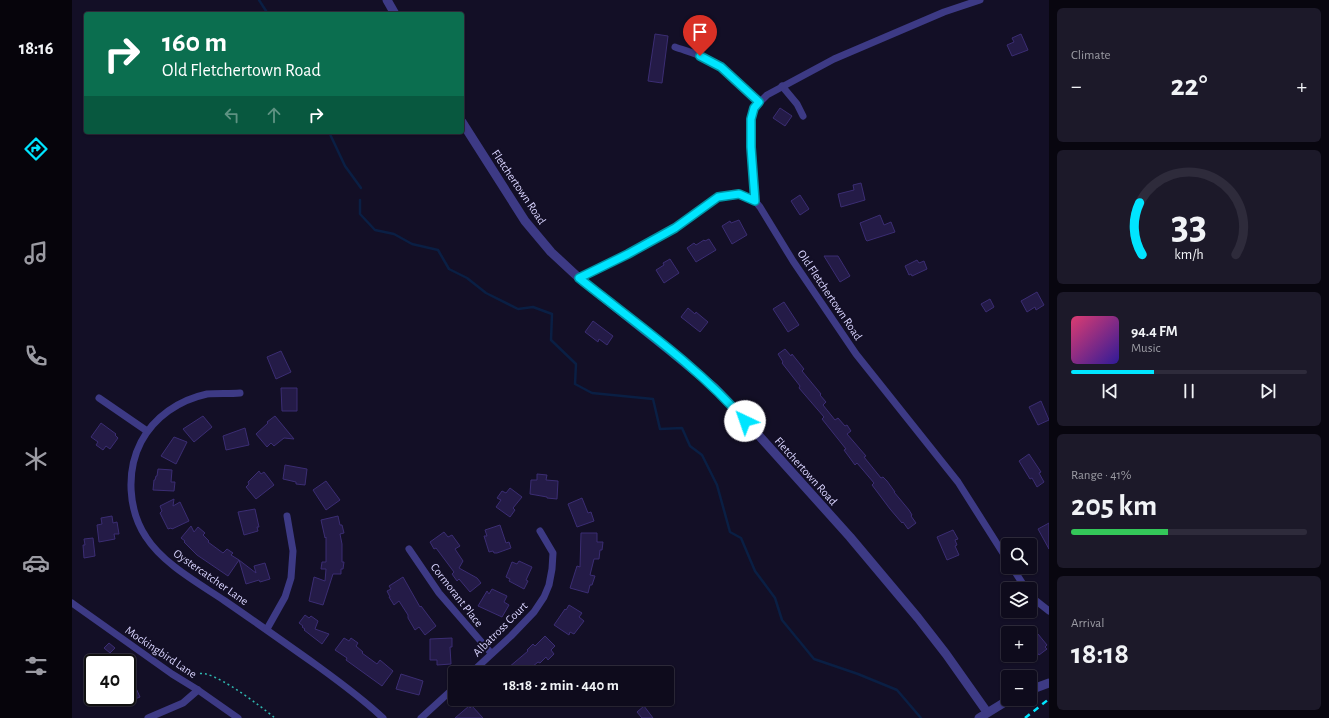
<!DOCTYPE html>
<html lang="en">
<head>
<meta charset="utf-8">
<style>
  :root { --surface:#0e0b1c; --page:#1c1929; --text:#f1f3f6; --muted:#9b9ba3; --line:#2e2b3b; --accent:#00e5ff }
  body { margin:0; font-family:"Alegreya Sans",sans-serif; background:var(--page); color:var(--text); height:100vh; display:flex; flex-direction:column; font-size:15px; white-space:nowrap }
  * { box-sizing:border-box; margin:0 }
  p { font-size:13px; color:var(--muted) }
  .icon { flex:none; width:22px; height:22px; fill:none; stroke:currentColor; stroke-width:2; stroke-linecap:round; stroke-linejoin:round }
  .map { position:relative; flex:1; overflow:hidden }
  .details { display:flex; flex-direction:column; gap:8px; padding:8px; background:#08060f; width:280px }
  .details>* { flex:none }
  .banner { position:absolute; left:12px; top:12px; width:380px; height:122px; border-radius:4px; box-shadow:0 1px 3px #0004,0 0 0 1px var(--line); background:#0b6e4f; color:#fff; overflow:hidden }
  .buttons { position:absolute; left:929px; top:538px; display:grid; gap:8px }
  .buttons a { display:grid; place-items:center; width:36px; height:36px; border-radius:4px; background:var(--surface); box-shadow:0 1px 3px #0004,0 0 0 1px var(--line); font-size:20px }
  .speed { position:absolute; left:12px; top:654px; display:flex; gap:8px; font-size:20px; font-weight:700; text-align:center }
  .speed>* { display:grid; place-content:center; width:52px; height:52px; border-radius:50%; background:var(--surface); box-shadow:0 1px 3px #0004,0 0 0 1px var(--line); line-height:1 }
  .speed .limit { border:2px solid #111; border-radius:6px; background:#fff; color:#111 }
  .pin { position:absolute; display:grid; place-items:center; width:34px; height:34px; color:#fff; margin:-41px -17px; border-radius:50% 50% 50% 0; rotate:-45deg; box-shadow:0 0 4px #0007 }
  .pin .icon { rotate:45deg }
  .me { position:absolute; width:44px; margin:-22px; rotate:318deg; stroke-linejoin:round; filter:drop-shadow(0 0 3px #0008) }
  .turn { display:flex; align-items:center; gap:14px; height:84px; padding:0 12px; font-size:18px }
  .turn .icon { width:52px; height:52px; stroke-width:2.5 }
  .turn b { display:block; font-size:28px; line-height:34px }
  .lanes { display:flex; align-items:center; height:38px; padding:0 12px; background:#0003; justify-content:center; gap:20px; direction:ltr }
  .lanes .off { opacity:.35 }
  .big { font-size:30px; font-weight:700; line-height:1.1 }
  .details .tile { flex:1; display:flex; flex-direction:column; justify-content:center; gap:6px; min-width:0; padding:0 14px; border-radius:6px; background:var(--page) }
  .details .dial { align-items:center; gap:0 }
  .dial svg { height:104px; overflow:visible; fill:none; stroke:var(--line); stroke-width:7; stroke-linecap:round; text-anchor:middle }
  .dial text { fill:var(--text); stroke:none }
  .song { display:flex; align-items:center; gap:12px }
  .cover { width:48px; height:48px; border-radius:6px; background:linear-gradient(135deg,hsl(340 70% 55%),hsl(250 70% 35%)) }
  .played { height:4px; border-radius:2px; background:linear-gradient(90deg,var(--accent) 35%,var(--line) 35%) }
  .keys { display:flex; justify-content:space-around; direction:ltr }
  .heat { display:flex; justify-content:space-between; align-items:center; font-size:22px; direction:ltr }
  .charge { height:6px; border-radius:3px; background:linear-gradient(90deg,#34c759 41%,var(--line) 0) }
  .trip { position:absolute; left:376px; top:666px; width:226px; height:40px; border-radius:4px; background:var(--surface); box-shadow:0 1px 3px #0004,0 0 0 1px var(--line); font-weight:700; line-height:40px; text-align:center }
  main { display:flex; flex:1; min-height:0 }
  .dock { display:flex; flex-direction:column; width:72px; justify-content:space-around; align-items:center; background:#06040b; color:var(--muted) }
  .dock .icon { width:28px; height:28px }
  .dock .active { color:var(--accent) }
  .dock b { font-size:18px; color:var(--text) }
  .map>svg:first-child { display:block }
</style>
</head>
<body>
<main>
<nav class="dock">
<b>18:16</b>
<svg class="icon active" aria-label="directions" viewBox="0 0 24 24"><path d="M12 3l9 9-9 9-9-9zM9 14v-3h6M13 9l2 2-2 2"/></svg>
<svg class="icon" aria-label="music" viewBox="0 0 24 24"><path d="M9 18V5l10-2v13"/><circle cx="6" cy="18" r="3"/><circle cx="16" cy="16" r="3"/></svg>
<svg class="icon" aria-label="phone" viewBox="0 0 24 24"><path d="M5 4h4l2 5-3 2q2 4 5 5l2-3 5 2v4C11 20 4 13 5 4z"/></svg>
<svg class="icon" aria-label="climate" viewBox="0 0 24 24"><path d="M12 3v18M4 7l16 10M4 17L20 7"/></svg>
<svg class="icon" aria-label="car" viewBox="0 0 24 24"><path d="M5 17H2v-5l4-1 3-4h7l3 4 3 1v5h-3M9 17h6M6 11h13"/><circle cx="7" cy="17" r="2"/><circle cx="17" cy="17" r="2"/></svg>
<svg class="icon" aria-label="filters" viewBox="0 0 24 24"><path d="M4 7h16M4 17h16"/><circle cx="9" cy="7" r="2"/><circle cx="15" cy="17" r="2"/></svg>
</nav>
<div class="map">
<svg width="977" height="718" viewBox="0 0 977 718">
  <rect width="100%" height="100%" fill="#130f26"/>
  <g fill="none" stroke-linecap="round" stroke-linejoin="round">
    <g stroke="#0a1f44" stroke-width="2.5">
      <path d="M187,0L196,14"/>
      <path d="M257,132L273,166L289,188"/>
      <path d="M288,200V214L303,230L322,234L340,244L366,250L377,269L395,278L414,293L446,309L461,307L480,314L479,340L504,364L503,384L520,393L581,399L588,429L610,428L618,446L630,455L645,485L658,532L669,538L683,571L703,598L710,620L742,659L786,674L825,690L849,718"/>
    </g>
  </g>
  <g fill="#241b47" stroke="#3b2d73">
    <path d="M583,34L596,36L590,83L576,81Z"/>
    <path d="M949,34L956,50L940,56L935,45L942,42L940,38Z"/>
    <path d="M708,108L720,116L713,126L701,118Z"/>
    <path d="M789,183L793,200L769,207L766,194L782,190L781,185Z"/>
    <path d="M728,195L737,209L728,215L719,201Z"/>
    <path d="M808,215L812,225L819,222L823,232L795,241L794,240L788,223Z"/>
    <path d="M667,220L675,235L660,244L650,226L658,221L659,223Z"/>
    <path d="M637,239L644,250L624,262L615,248L622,243L624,245L632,240L633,241Z"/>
    <path d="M752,256H766L778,276L768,282Z"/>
    <path d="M598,259L607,273L592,283L584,270L592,265L591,263Z"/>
    <path d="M845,260L847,263L852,261L855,269L840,276L839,274L837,275L833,266Z"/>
    <path d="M965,292L972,305L964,310L963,307L955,312L949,301Z"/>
    <path d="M918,299L922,307L914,312L909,304Z"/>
    <path d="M712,302L727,325L716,332L701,309Z"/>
    <path d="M616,308L623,314L624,312L636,322L628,332L609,317Z"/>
    <path d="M521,321L541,336L535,345L527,339L526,342L513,332Z"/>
    <path d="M713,349L719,356L720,354L732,369L730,371L749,394L748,395L754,402L751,405L763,420L766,418L773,426L775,425L779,431L775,434L794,456L792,457L809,478L811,477L815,481L823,492H822L837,510L840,515L839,516L844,523L836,529L831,522L830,523L818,509L800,485L802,483L791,470L785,463L783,465L772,450L774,449L750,419L752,417L727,388L728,386L710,363L711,362L706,354Z"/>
    <path d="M209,351L219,372L204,379L195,357Z"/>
    <path d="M209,388H225V411H210Z"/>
    <path d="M969,401L977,420L966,425L957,407Z"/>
    <path d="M131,416L140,427L122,442L111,429Z"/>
    <path d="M203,416L222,439L212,438L202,446L199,443L195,447L184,434L196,423L195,422Z"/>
    <path d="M29,423L44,434L43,435L46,438L38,449L34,446L31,450L24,445L26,442L19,437Z"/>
    <path d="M173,428L177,445L154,450L151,436Z"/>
    <path d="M102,437L115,442L104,464L89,456Z"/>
    <path d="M957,454L969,472L967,473L972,482L965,487L960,478L958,479L947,461Z"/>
    <path d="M213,465L235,469L233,485L224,484V482L211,479Z"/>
    <path d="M86,469L100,470L99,482H103L102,491L81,490L82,480H83L84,476H85Z"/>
    <path d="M187,471L189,474L192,472L202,485L184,499L174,487L177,484L176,482Z"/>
    <path d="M465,474L475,475L474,480L486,481L485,499L475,498V497L458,494L459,480H465Z"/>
    <path d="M254,481L268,500L254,510L241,490Z"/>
    <path d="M438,488L450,497L441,508L443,510L438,517L424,507L429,500L425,498L430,491L434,493Z"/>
    <path d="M510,498L516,513L519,512L522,521L505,527L496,504Z"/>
    <path d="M102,499L101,506L108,502L117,521L100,529L99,528L96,529L88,513L90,511L88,506Z"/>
    <path d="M183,509L187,527H185L186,531L172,535L166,512Z"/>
    <path d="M40,516L41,523L45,522L47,534H42L43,539L27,542L25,525L30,524L29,518Z"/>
    <path d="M266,516L268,525H270L272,533L268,534L270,544V562H272L271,569H269V574H261L251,605L237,601L242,577L253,581L254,569H249L250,562H254V537L253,538L249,520Z"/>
    <path d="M977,523V549L966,529Z"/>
    <path d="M428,525L434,543L437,542L439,548L425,553H422L421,551L417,552L412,536H415L413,530Z"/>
    <path d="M119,526L122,532L126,527L133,533L131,535L137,541L136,542L151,553L155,549L161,553L159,555L167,560L156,576L125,555L112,542L113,541L109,538Z"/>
    <path d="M881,530L886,539L883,540L885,545L883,546L887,555L875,560L865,537Z"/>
    <path d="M372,532L376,537L380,535L388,546L383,549L391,561L387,568L405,578L409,583L398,592L387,579L385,581L380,574L382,572L364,548L362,549L358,542Z"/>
    <path d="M509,533H525V542H531L530,550H528L527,559H522L518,575L523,576L520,585H518L516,593L498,588L505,566L508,567Z"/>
    <path d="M21,538L23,556L12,558L11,545H13L12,539Z"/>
    <path d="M167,560L184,573L182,566L193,563L198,579L188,582L187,580L174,584Z"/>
    <path d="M447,561L460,567L454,580L456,581L452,589L437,581L438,579L434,577L440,562L445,564Z"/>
    <path d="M331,577L348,607L349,606L364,626L353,635L347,627L343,630L336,618V615L327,601L322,605L317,597H318L315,591L319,589L317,586Z"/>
    <path d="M420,589L435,596L432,602L437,605L430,617L406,606L415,591L417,594Z"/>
    <path d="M497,605L510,613L507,617L512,621L502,634L498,632L497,635L482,625L493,609L494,610Z"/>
    <path d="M233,615L237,618L239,616L246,621L243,629L257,634L250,644L232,630L233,629L230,627L231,626L227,623Z"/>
    <path d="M966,634L975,645L973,647L975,649L967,655L958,643V641Z"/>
    <path d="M473,636L483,646L479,650L482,654L476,660L474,657L468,663L466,662L453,673H430L456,651L455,650L461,644L463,646Z"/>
    <path d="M272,638L277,641L279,638L286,643L284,646L291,652L290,653L305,664L308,660L321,671L310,686L274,660L275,658L263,650Z"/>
    <path d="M380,638V647H378L379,664L365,665V660H358V639Z"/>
    <path d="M37,643L43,648L38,653L32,648Z"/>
    <path d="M329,674L351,681L347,695L324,689Z"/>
    <path d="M63,686L68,697L46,706L43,697H55V689Z"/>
    <path d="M397,706L398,708L400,706L411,718H383Z"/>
    <path d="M572,706L581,718H570L565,712Z"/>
  </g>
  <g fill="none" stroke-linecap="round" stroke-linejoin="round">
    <path stroke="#2fb8b0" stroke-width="1.5" stroke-dasharray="2 3" stroke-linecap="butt" d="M118,675C123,674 129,673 134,674C153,679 187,705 203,718"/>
    <g stroke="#3d3a85" stroke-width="7">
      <path d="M603,47C614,51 627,54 637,60C656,70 672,87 687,102"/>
      <path d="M710,86L725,104L731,116"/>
      <path d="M683,201L679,147V119L682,108L695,95L762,59L872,12L908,0"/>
      <path d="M507,278L556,254L603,228L646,197L667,194L683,201L688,207L721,261L784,354L886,482L936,561"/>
      <path d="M168,393C157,394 146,393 135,394C107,400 82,417 69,442C54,471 56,510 74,537C91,564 128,584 153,601C185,623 216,645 247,667C269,683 291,699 311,718"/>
      <path d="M27,398L75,431"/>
      <path d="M337,549L367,593L419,653"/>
      <path d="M940,567L954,589"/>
      <path d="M958,596L977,611"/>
      <path d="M0,603L100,674L126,690L166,718"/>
      <path d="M195,629L213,597L219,578L221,551L215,516"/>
      <path d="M399,673L439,636L462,612L472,597L477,585L480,569L481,553L468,531"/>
      <path d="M76,718L111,703L126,690"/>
      <path d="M349,718L383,687"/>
    </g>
    <g stroke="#3d3a85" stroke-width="9">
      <path d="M315,0L323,14"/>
      <path d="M390,122L453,221L479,252L507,278L597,350L643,388L664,410L778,537L846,618L874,654L915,712"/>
      <path d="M958,690L977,683"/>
      <path d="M907,718L938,699"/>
    </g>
    <path stroke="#00e5ff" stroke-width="2.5" stroke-dasharray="6 5" stroke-linecap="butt" d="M953,718L977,699"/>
  </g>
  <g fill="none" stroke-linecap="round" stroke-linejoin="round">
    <defs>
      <path id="route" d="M628,56L649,67L687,102L682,108L679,119V147L683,201L667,194L646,197L603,228L556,254L507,278C562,322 627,367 673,421"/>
    </defs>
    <use href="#route" stroke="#0095a6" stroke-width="10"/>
    <use href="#route" stroke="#00e5ff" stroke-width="7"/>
  </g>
  <g text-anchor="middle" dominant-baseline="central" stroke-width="4" stroke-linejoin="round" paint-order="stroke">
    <g font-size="12" fill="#d9d4ff" stroke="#130f26">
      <text transform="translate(447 187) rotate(56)">Fletchertown Road</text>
      <text transform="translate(758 295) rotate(56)">Old Fletchertown Road</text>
      <text transform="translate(734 471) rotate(48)">Fletchertown Road</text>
      <text transform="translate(139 577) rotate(35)">Oystercatcher Lane</text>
      <text transform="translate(385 595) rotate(52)">Cormorant Place</text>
      <text transform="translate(428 629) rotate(-45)">Albatross Court</text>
      <text transform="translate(89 652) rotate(34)">Mockingbird Lane</text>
    </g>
  </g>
</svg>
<div class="buttons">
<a><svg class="icon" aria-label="search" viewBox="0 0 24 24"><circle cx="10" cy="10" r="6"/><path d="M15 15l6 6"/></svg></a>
<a><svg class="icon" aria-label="layers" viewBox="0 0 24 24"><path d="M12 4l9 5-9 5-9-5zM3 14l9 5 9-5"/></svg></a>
<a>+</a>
<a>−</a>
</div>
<div class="speed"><div class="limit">40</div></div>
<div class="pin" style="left:628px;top:56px;background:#d93025"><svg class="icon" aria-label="arrive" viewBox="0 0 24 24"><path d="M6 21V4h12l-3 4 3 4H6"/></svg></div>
<svg class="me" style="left:673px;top:421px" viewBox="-20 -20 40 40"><circle r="19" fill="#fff"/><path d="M0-13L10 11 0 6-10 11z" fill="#00e5ff"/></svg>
<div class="trip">18:18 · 2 min · 440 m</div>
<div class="banner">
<div class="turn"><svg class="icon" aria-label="right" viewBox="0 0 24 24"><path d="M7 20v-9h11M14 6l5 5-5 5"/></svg><div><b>160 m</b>Old Fletchertown Road</div></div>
<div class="lanes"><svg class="icon off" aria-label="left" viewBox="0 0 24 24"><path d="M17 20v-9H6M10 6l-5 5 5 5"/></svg><svg class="icon off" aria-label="ahead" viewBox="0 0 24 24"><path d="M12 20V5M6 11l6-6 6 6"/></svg><svg class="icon" aria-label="right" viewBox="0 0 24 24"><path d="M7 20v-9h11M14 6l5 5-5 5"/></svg></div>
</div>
</div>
<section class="details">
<div class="tile"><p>Climate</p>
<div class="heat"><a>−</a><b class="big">22°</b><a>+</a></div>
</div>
<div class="tile dial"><svg viewBox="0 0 100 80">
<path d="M14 69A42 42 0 1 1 86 69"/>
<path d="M14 69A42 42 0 0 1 12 29" stroke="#00e5ff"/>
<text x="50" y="56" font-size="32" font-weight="700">33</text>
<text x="50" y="72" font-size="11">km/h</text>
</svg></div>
<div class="tile">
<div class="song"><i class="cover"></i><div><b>94.4 FM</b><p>Music</p></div></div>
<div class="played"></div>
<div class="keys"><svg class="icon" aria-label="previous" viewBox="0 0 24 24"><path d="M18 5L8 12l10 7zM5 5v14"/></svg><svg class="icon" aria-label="pause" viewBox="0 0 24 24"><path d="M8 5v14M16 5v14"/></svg><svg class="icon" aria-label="next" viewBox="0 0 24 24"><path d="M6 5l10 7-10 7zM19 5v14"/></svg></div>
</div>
<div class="tile"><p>Range · 41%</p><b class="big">205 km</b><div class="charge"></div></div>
<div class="tile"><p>Arrival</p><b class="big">18:18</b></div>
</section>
</main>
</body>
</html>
